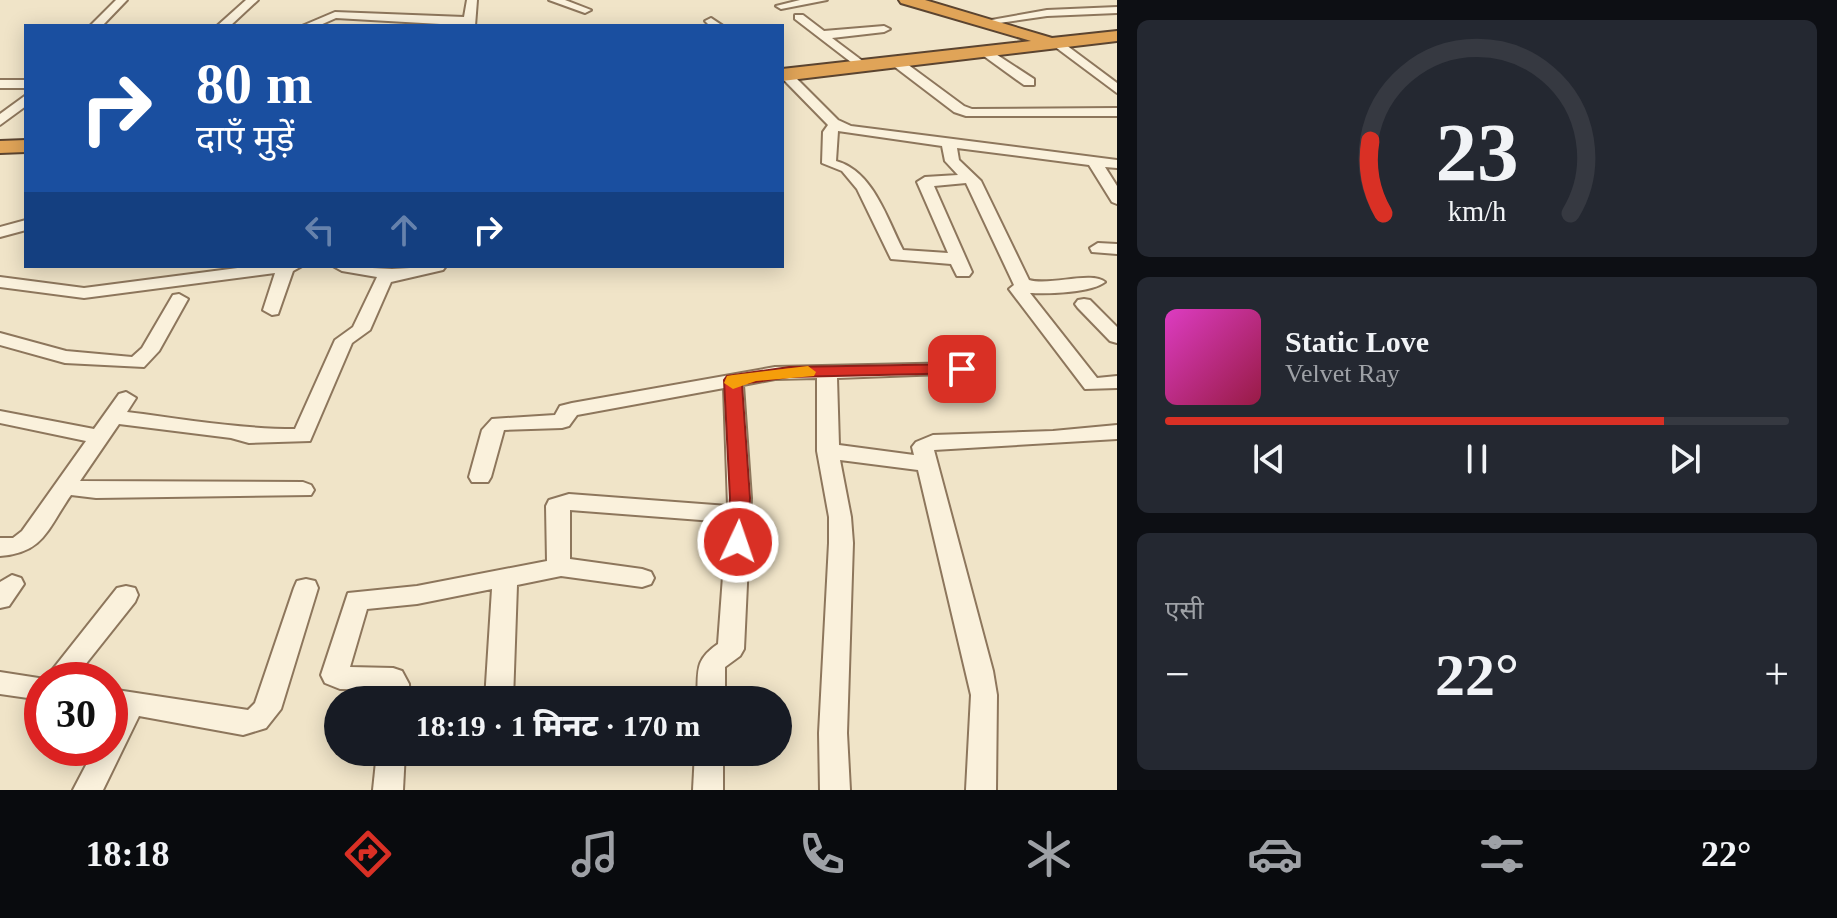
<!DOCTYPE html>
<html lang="hi">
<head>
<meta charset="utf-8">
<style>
  :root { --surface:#171b24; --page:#242831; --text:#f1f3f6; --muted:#9ea1a6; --line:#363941; --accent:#d93025 }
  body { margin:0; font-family:"Times New Roman","Noto Sans Devanagari",serif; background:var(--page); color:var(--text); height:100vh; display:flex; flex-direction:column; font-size:30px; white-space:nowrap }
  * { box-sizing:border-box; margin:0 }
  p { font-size:26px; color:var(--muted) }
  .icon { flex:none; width:44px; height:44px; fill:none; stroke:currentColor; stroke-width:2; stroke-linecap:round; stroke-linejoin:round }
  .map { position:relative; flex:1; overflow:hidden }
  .drawer { display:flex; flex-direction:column; gap:20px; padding:20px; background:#0d0f14; width:720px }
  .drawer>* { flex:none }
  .hud { position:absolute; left:24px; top:24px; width:760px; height:244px; border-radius:0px; box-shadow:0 4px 20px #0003; background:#1a4fa0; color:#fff; overflow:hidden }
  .speed { position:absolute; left:24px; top:662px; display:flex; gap:16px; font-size:40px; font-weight:700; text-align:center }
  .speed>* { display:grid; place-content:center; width:104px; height:104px; border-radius:50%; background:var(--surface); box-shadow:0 4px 20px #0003; line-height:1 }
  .speed .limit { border:12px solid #d22; background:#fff; color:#111 }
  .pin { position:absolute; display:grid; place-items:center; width:68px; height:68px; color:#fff; margin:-34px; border-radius:16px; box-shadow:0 4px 12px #0006 }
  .me { position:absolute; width:88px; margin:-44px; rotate:3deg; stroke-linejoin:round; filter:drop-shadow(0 0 6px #0008) }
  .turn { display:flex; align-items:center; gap:28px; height:168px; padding:0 40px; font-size:36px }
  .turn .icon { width:104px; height:104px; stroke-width:2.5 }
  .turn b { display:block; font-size:56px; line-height:68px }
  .lanes { display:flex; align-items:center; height:76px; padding:0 40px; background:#0003; justify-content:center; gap:40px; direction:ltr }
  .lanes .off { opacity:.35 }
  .big { font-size:60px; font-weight:800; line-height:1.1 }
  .drawer .widget { flex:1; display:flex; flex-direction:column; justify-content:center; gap:12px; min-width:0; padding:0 28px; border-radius:12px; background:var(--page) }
  .drawer .dial { align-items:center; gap:0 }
  .dial svg { height:208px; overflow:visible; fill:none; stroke:var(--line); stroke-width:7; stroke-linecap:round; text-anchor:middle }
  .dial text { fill:var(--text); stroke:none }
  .song { display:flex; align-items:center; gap:24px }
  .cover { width:96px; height:96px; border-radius:12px; background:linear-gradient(135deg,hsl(310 70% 55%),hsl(340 70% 35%)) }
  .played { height:8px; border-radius:4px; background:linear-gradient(90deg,var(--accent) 80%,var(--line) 80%) }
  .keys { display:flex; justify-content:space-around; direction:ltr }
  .heat { display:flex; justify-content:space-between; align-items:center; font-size:44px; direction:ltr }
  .trip { position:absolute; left:324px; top:686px; width:468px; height:80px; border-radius:40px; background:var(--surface); box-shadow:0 4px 20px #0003; font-weight:800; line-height:80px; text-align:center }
  .dock { display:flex; height:128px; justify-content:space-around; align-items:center; background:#090b0e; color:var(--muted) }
  .dock .icon { width:56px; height:56px }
  .dock .current { color:var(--accent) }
  .dock b { font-size:36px; color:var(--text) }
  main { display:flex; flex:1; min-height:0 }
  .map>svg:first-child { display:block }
</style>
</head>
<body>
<main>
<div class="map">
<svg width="1117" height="790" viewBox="0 0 1117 790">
  <rect width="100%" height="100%" fill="#f0e4c8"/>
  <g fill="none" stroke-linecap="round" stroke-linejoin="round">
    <defs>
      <g id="minor">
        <path d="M116,0H127L102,26H90Z"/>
        <path d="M246,0H258L230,26H217Z"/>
        <path d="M467,0H477L475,26L336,18L318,26H302L335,12L464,17Z"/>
        <path d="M549,0H565L591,10L585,13Z"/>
        <path d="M800,0H827L781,9L776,6Z"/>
        <path d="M1117,7V13L1047,16L986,25L980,22L1047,10Z"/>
        <path d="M795,15H803L824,31L884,26L890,29L884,32L832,38L864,62V68L860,69L795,19Z"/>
        <path d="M711,18L723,26H710L705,21Z"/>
        <path d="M1058,39L1117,83V93L1054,46L1052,43Z"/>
        <path d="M985,47L1034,79V85H1024L981,54L979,51Z"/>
        <path d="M891,58H899L964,106L972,109L1117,108V116H966L954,112L891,64Z"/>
        <path d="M782,71H789L838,120L851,126L1117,160V168L1105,167L1117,186V204L1112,202L1089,165L957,148L959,160L981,181L1029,280C1050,286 1092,271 1105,282C1091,293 1047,294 1030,293L1097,378L1117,376V388L1085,389L1012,293L1009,289L1014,285L966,183L934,186L972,272L969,276H957L951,264L891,259L857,189L842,171L822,163L823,132L828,125L782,78ZM838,131L942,146L945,161L958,175L925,177L917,182L948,253L903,250C887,219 873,171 836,161Z"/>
        <rect x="0" y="80" width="26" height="8"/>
        <path d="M26,95V106L0,125V114Z"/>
        <path d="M26,220V230L0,237V227Z"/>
        <path d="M1098,243L1117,244V254L1092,252L1090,248Z"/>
        <path d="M253,266H302L293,271L278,314L272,315L263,310L275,273L84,298L0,287V277L84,288Z"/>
        <path d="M333,266L392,269L446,266L443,270L391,282L370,330L352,343L310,441L249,443L231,438L119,424L80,481L303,482L311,485L314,490L311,495L96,498L71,495C48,528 44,553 0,556V538H13L22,531L86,441L0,423V411L94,429L119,394L126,392L136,398L127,412C183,419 239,429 295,429L335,340L353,327L377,277L342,271Z"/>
        <path d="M179,294L188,299L159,351L144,367L65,363L0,345V333L66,351L132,357L142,348L173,295Z"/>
        <path d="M1084,299L1090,300L1117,327V343L1110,341L1078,308L1075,304L1078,300Z"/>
        <path d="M962,363L969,365L972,369L969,373L837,378L839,445L914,455L912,447L916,442L933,435L1053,431L1117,425V439L934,450L993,671L997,695L996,790H966L971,695L918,470L840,460L851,517L853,543L847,733L850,790H820L819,733L829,543V517L817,451V378L775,379L743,385L751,498L744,649L740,656L725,667V700H697C699,672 693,661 718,644L727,522L570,510V559L642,569L651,572L654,578L651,584L642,587L561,576L517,585L513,700H485L492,589L417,604L367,609L350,667L393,668L402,671L409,684L410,700H382L383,690L340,689L325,683L321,675L348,593L417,586L547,561L546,506L549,500L569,494L728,506L724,388L577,415L569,426L562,428L504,430L491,477L488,482H472L469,477L482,430L492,419L555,415L560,406L572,403L775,367Z"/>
        <path d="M12,575L21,578L24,584L9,606L0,608V582Z"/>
        <path d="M306,579L315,581L318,588L281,709L266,728L243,735L139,716L103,790H73L95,748H110V718L113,712L110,711V689L248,710L255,703L294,588L297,581Z"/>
        <path d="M126,586L135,588L138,595L135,602L73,680H42V700L0,694V672L45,679L117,588Z"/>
        <path d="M377,752H405L403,790H373Z"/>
        <path d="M695,752H723V790H693Z"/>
      </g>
      <g id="highway">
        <path d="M899,0H925L1052,38L1117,31V41L782,81V69L1031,41L901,3Z"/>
        <path d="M26,140V152L0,153V141Z"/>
      </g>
    </defs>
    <use href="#minor" stroke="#8d765c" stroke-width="4"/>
    <use href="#highway" stroke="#5b4430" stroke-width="4"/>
    <use href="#minor" fill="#faf1dc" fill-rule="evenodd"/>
    <use href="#highway" fill="#e0a458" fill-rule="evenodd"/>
  </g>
  <path fill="#d93025" stroke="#8d1f18" stroke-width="2" d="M962,364L970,369L968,373L789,377L742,384L750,498L748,542L745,547H730L727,542L730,498L724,380L727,376L789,367Z"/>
  <path fill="#f59e0b" d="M808,366L816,372L814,376L756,381L733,389L724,383L727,376L733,375Z"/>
</svg>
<div class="speed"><div class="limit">30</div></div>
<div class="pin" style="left:962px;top:369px;background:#d93025"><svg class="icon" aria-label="arrive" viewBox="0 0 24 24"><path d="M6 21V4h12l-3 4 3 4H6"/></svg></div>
<svg class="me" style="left:738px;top:542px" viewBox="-20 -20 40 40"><circle r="17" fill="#d93025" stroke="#fff" stroke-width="3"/><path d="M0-11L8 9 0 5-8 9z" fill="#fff"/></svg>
<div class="trip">18:19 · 1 मिनट · 170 m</div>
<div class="hud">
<div class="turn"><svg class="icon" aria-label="right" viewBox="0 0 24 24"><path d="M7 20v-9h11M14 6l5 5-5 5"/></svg><div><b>80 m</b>दाएँ मुड़ें</div></div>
<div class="lanes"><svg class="icon off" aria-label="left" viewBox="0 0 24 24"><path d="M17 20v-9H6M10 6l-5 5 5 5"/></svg><svg class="icon off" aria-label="ahead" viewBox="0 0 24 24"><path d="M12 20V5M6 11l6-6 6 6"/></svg><svg class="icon" aria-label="right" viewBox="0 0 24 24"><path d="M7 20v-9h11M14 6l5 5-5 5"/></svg></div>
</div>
</div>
<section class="drawer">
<div class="widget dial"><svg viewBox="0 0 100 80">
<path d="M14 69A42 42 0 1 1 86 69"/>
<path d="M14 69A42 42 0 0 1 9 41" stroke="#d93025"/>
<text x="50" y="56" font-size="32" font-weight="700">23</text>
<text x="50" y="72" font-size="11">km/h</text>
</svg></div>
<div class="widget">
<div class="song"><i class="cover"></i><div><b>Static Love</b><p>Velvet Ray</p></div></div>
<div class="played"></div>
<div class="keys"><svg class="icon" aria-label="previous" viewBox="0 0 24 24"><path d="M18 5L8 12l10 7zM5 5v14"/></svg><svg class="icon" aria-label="pause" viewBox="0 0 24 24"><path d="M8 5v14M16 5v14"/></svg><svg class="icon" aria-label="next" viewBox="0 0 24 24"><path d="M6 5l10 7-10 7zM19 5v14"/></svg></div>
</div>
<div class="widget"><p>एसी</p>
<div class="heat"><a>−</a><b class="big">22°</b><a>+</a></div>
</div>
</section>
</main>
<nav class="dock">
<b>18:18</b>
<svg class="icon current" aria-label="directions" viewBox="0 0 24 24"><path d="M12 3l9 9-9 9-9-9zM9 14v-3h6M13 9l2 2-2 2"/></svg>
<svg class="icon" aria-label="music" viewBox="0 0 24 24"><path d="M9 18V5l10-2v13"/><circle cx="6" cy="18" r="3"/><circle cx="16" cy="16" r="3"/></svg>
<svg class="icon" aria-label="phone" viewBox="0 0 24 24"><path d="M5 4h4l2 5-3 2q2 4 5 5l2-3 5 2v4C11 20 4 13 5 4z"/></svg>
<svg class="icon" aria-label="climate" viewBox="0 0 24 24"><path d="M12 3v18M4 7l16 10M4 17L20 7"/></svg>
<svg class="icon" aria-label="car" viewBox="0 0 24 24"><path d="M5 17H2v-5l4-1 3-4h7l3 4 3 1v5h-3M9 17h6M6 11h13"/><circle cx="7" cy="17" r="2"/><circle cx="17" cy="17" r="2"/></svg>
<svg class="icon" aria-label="filters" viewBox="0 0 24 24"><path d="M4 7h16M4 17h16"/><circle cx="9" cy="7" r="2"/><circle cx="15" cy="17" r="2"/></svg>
<b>22°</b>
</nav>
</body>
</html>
